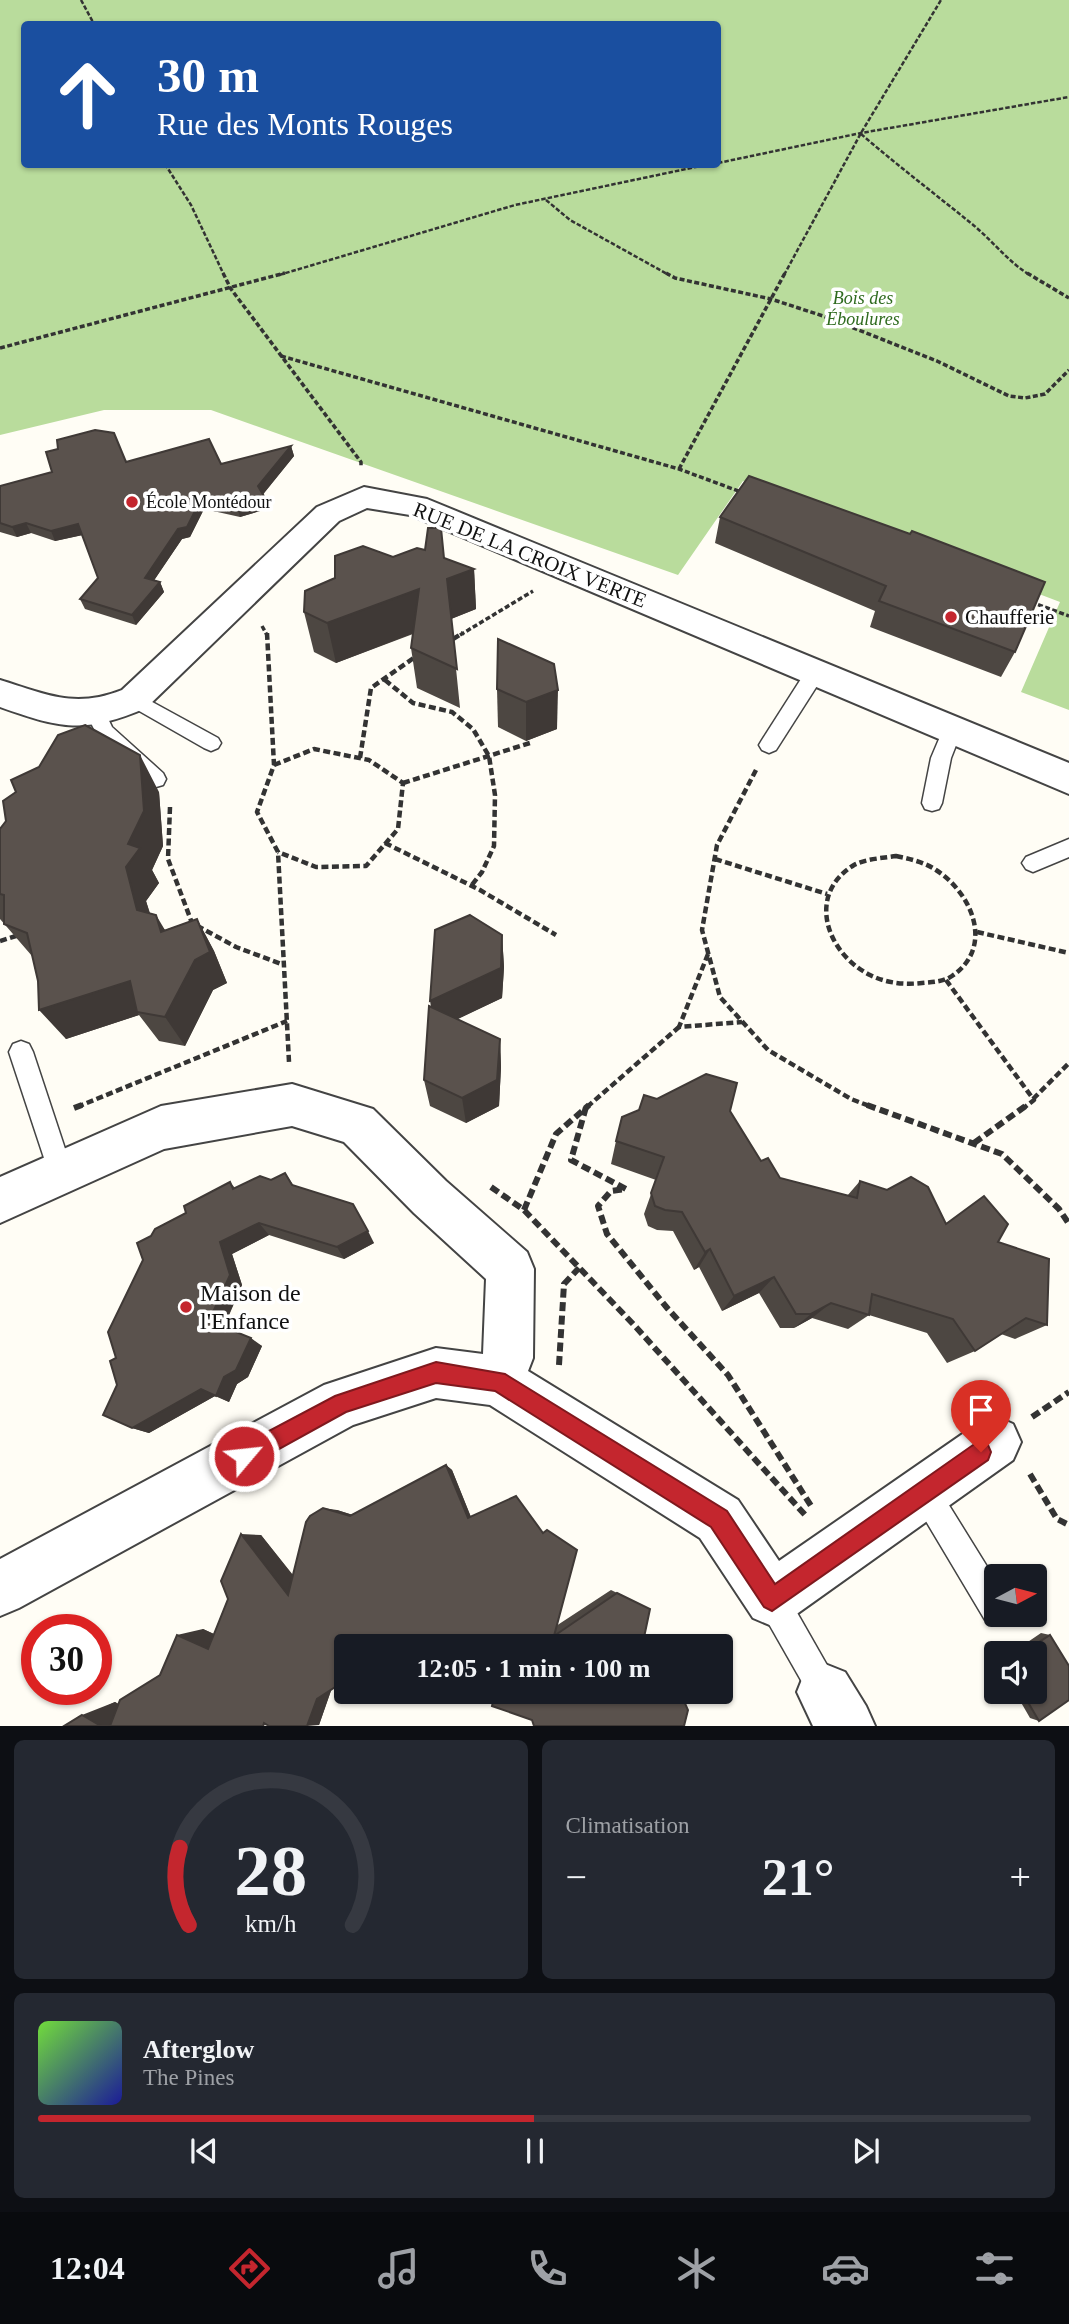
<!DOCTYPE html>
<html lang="fr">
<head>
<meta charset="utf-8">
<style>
  :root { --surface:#171b24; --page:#242831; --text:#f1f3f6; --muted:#9ea1a6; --line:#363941; --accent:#c4262e }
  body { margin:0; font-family:"Times New Roman",serif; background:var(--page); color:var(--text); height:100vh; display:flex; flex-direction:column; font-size:26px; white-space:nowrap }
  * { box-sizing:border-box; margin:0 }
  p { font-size:23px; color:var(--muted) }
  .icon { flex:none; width:38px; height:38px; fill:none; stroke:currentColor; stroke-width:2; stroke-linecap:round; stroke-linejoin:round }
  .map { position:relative; height:1726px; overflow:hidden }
  .panel { display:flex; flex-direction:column; gap:14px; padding:14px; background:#0d0f14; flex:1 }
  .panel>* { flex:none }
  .guide { position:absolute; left:21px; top:21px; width:700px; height:147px; border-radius:7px; box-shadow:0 2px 5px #0004; background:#1a4fa0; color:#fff; overflow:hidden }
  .needle { width:46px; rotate:83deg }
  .buttons { position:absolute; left:984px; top:1564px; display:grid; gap:14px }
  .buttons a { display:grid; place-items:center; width:63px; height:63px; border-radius:7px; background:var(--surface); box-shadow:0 2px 5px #0004; font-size:35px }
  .speed { position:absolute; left:21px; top:1614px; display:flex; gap:14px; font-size:35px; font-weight:700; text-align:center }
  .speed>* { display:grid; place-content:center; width:91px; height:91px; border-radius:50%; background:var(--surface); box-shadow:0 2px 5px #0004; line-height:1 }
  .speed .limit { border:10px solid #d22; background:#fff; color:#111 }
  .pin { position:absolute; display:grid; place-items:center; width:60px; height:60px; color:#fff; margin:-72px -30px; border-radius:50% 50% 50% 0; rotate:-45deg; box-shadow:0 0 7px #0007 }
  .pin .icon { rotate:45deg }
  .me { position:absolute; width:77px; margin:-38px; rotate:62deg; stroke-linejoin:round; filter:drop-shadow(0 0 5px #0008) }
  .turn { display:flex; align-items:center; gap:24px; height:147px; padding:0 21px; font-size:32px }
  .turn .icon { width:91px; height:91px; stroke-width:2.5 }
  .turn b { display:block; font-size:49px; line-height:60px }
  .big { font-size:52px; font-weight:700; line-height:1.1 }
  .panel .card { flex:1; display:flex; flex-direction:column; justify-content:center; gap:10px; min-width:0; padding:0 24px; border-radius:10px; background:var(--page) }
  .panel .dial { align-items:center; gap:0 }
  .dial svg { height:182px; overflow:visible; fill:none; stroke:var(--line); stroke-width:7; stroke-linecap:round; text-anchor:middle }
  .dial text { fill:var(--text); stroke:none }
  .song { display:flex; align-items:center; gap:21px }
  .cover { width:84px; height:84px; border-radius:10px; background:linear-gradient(135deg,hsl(100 70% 55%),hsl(240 70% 35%)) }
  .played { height:7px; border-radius:4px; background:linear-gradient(90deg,var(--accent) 50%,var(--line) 50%) }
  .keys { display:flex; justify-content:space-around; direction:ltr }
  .heat { display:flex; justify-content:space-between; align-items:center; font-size:38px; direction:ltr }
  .panel .tiles { flex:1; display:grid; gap:14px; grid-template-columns:1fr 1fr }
  .card:last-child { grid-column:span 2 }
  .trip { position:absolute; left:334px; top:1634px; width:399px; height:70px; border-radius:7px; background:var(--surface); box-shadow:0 2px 5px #0004; font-weight:700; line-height:70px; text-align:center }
  .tab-bar { display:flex; height:112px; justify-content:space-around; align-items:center; background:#090b0e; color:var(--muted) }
  .tab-bar .icon { width:49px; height:49px }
  .tab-bar .active { color:var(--accent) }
  .tab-bar b { font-size:32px; color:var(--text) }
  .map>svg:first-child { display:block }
</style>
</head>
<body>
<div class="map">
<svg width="1069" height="1726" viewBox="0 0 1069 1726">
  <rect width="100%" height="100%" fill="#fffdf5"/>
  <path fill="#b9dc9c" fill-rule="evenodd" d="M0,0H1069V710L1021,692L1060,602L743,481L678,575L211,410H104L0,435ZM24,24H718V164H24Z"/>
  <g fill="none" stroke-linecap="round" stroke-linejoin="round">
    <defs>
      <g id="lane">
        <path d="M815,666L822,668L824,673L822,678L776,750L769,753L762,750L759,745L762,740L808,668Z"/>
        <path d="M134,692L218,738L221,743L218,748L211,751L204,748L127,704L124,699L127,694Z"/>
        <path d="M96,706L103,708L112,727L163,773L166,779L163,785L156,787L149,785L98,737L86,713L89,708Z"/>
        <path d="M952,722L959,725L962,730L951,758L942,803L939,809L932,811L925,809L922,803L931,758L945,725Z"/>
        <path d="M1069,839V857L1033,872L1026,869L1022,863L1026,857Z"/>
        <path d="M21,1041L29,1044L33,1052L73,1173L70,1182L61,1185L52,1182L49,1173L9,1052L13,1044Z"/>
        <path d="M924,1477L934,1481L996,1581V1615H1008L1007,1620L996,1624L985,1620L914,1501L910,1491L914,1481Z"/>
        <path d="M772,1584L783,1588L836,1681L841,1692L836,1703L825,1708L814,1703L761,1610L757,1599L761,1588Z"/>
      </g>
      <g id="street">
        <path d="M364,487L427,499L1069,763V794L410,515L367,508L339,521L146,708C84,734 62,729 0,707V680C46,694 74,709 122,690L317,507Z"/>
        <path d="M292,1084L373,1109L446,1181L527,1252L534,1269L533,1358L528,1371L738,1500L779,1561L977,1424L995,1416L1013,1424L1021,1442L1013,1460L791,1618L772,1626L753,1618L700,1538L490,1405L436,1398L353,1425L19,1608L0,1616V1559L324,1385L436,1348L483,1354L486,1279L414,1213L344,1142L292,1126L164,1149L0,1223V1177L161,1106Z"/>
        <path d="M825,1664L845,1672L866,1706L875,1726H813L797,1692L805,1672Z"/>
      </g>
    </defs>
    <use href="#lane" stroke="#444" stroke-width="3"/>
    <use href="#street" stroke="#444" stroke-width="4"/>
    <g stroke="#333" stroke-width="2.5" stroke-dasharray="4.5 2" stroke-linecap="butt">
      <path d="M81,0L94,24"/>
      <path d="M861,134C897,165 935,194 972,224C992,240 1008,262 1030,275"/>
      <path d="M718,163L861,133L1069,97"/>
      <path d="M165,164L191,205L224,275"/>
      <path d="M546,200L570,220L669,275"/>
      <path d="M279,275L515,205L710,164"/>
      <path d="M784,275L861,133L941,0"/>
    </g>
    <g stroke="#333" stroke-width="3.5" stroke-dasharray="5 2.5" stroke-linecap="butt">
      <path d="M223,273L231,289L361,462V467"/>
      <path d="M666,273L675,278L771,299L823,316L937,361L1009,396L1025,398L1045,394L1069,370"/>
      <path d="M1027,273L1069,298"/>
      <path d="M0,348L285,273"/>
      <path d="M281,356L679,469L741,492"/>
      <path d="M679,469L785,273"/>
      <path d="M1031,602L1069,616"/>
      <path d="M262,626L267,635"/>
      <path d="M460,635L533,591"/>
    </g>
    <g stroke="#333" stroke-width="4.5" stroke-dasharray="7 3.5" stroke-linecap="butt">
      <path d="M267,633L274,765L257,812L278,852L289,1062"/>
      <path d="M453,639L463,633"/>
      <path d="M385,680L413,703L452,712L473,729L489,756L495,795L494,846L482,872L471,886"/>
      <path d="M360,758L371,688L415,657"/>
      <path d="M274,765L314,749L369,760L403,783L398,829L366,866L316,867L278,852"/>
      <path d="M756,770L717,845L702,930L720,997L768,1050L851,1099L872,1107"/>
      <path d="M403,783L533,742"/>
      <path d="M170,807L168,859L192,923L236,947L284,965"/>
      <path d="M385,843L480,890L556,935"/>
      <path d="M896,856C910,859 924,862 936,870C972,893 995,947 952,976C943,982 933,982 922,983C904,985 886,983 870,975C826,953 806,894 854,865C865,859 883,858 896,856Z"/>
      <path d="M715,859L827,894"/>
      <path d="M977,932L1069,953"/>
      <path d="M0,941L19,935"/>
      <path d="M708,954L679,1027L742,1022"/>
      <path d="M946,980L1034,1100L1025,1107"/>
      <path d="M1033,1099L1069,1063"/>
      <path d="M77,1107L287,1021"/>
      <path d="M587,1107L679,1027"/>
    </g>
    <g stroke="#333" stroke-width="6" stroke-dasharray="9 4.5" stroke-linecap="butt">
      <path d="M867,1105L1002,1154L1059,1209L1069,1224"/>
      <path d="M586,1107L571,1160L626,1189L611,1191L598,1206L607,1234L668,1309L728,1375L813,1509"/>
      <path d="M74,1108L82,1105"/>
      <path d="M974,1143L1027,1105"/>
      <path d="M491,1187L524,1210L634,1325L806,1516"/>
      <path d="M524,1210L556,1134L589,1105"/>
      <path d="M559,1365L564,1284L579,1268"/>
      <path d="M1032,1417L1069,1392"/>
      <path d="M1030,1474L1057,1519L1069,1525"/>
    </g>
    <use href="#lane" fill="#fff" fill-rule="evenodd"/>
    <use href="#street" fill="#fff" fill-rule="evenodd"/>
  </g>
  <g fill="#4d4742">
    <path d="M291,446L294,456L263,494L267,509L240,517L204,509L190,537L182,539L154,580L160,582L164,592L136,625L85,609L80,599L98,578L82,535L55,541L31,533L17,537L0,532V486L126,462L221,464Z"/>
    <path d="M749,476L1015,652L1001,677L870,627L875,611L715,543L720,517Z"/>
    <path d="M393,557L444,558L474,569L476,609L451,619L460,708L417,688L411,648L413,634L336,663L314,652L304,612L335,578Z"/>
    <path d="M554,664L557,729L526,741L498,727L497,689Z"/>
    <path d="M159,792L163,846L152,870L159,883L146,901L150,913L165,930L197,919L214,951L227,983L213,990L185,1046L159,1041L139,1015L66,1039L38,981L32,956L0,919V829Z"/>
    <path d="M502,935L504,967L502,998L457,1019L500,1039L501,1067L499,1106L466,1123L430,1106L424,1080L431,1007Z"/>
    <path d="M657,1099L730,1111L761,1161L780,1178L847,1196L860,1181L946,1224L998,1242L1047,1325L1015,1339L1001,1334L975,1351L947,1363L927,1333L869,1315L848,1329L812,1318L794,1328H780L759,1293L722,1311L699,1267L694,1270L673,1231L657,1230L648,1226L644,1214L656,1180L611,1164L616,1141L639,1110Z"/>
    <path d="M285,1173L294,1186L374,1243L344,1259L269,1235L232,1254L242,1285L224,1327L262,1346L248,1377L237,1384L229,1402L215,1396L149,1433L132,1428L117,1385L116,1358L143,1260L151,1236L230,1182L235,1188L271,1180Z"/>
    <path d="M446,1465L452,1470L471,1517L556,1626L611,1590L650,1609L642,1647L410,1643L407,1647H346L319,1725L64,1726L115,1702L118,1704L160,1675L203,1629L214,1634L261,1535L293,1575L337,1510L353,1515Z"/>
    <path d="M1041,1633L1050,1635L1039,1721L1030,1718L1015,1692H1034V1654H1010Z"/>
  </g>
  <g fill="#3f3936">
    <path d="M291,446L294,456L261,497L258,486Z"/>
    <path d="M265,498L267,509L240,517L237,506Z"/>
    <path d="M201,499L204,509L190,537L182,539L149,588L145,578L178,529Z"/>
    <path d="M26,523L31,533L17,537L12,527Z"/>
    <path d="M78,524L83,535L55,541L51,531Z"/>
    <path d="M474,569L476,609L451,619L447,579Z"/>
    <path d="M160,582L164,592L136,625L132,615Z"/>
    <path d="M419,589L424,629L336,663L327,623Z"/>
    <path d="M558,690L557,729L526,741V702Z"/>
    <path d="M140,755L159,792L163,846L152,870L159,883L146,901L158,942L137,910L126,867Z"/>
    <path d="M156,915L175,947L161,932Z"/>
    <path d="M197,919L214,951L227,983L213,990L185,1046L165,1017Z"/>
    <path d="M502,935L504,967L502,998L435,1030L430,1001Z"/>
    <path d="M130,981L137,1012L139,1015L66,1039L39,1010Z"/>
    <path d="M500,1039L501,1067L499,1106L466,1123L462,1098Z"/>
    <path d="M259,1223L269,1235L232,1254L242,1285L222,1330L209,1321L220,1242Z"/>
    <path d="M368,1231L374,1243L344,1259L337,1247Z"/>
    <path d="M710,1249L699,1267L694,1270L705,1252Z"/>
    <path d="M774,1277L759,1293L722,1311L734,1296Z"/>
    <path d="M831,1303L812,1318L794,1328L811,1314Z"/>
    <path d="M251,1338L262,1346L248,1377L237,1384L229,1402L216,1396L224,1377Z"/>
    <path d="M201,1389L215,1396L149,1433L132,1428Z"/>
    <path d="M446,1465L452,1470L472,1520L468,1518Z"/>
    <path d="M323,1508L337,1510L362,1518L350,1516Z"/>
    <path d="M241,1534L261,1535L305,1591L288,1595Z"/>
    <path d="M203,1629L231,1642L208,1649L177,1635Z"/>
    <path d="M332,1688L319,1725L307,1726L317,1699Z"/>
    <path d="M115,1702L140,1716L118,1726H101L82,1715Z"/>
  </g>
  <g fill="#5a524d" stroke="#3f3936" stroke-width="2">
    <path d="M95,430L114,433L126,462L209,439L221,464L291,446L258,486L265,498L237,506L201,499L187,527L178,529L145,578L160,582L132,615L80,599L98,578L78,524L51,531L26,523L12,527L0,523V486L52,472L46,452L58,449L57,440Z"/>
    <path d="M749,476L910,534L912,531L1045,582L1015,652L879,601L886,586L720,517Z"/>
    <path d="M428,528H441L444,558L474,569L447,579L457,669L411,648L419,589L327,623L304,612L305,591L335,578V556L363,546L393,557L417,548L425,550Z"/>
    <path d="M498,639L554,664L558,690L526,702L497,689Z"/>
    <path d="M85,725L140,755L144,811L128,844L140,848L126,867L137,910L156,915L161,932L197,919L210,952L195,960L165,1017L137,1012L130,981L39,1010L38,981L27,933L4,924V895L0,894V829L6,821L3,801L16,792L11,780L39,767L58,735Z"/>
    <path d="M470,915L502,935L501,968L430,1001L435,930Z"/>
    <path d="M429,1006L500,1039L497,1080L462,1098L424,1080Z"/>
    <path d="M706,1074L737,1083L730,1111L761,1161L768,1158L780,1178L857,1198L860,1181L887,1190L911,1177L928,1187L946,1224L984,1196L1008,1224L998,1242L1049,1259L1047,1325L1026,1318L975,1351L953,1319L872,1294L869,1315L831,1303L811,1314H796L774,1277L734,1296L710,1249L705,1252L682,1212L665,1210L655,1206L651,1193L664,1157L616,1141L622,1117L639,1110L644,1095L657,1099Z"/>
    <path d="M285,1173L292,1185L353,1204L368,1231L337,1247L259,1223L220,1242L230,1275L209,1321L251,1338L236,1370L224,1377L216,1396L201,1389L132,1428L103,1415L117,1385L110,1361L116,1358L108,1332L143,1260L137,1243L151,1236L155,1229L186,1213L184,1206L230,1182L233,1189L260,1176L271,1180Z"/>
    <path d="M446,1465L468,1518L516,1496L543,1533L547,1530L577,1550L554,1636L617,1593L650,1609L642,1647H420L408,1642L404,1647H346V1680L317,1699L307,1726H269L264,1723L263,1726H110L120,1700L160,1675L177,1635L208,1649L228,1599L221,1581L241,1534L288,1595L306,1522L310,1516L323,1508L350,1516Z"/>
    <path d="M1050,1635L1069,1666V1700L1039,1721L1022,1692H1034V1654H1021Z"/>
    <path d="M495,1692H680L688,1710L684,1726H534L532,1720L492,1706Z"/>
    <path d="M82,1715L101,1726H64Z"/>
  </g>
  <path fill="#c4262e" stroke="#7f191e" stroke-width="2" d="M436,1362L505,1374L727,1511L775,1584L973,1445L981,1441L988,1445L991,1452L988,1460L772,1611L764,1607L711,1527L495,1391L436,1383L346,1412L252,1464L244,1467L237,1464L234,1456L237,1448L335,1396Z"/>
  <g fill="#c4262e" stroke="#fff" stroke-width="2.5">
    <circle cx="132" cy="502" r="7"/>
    <circle cx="951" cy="617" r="7"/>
    <circle cx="186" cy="1307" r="7"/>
  </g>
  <g text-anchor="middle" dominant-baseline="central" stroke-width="7" stroke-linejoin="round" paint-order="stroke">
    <g font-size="18" font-style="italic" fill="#2f6b1f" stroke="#fff">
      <text x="863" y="298">Bois des<tspan x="863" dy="21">Éboulures</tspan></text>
    </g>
    <g font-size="18" fill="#111" stroke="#fff" text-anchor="start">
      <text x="146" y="502">École Montédour</text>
    </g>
    <g font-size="21" fill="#111" stroke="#fff">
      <text transform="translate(530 555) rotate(22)">RUE DE LA CROIX VERTE</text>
    </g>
    <g font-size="21" fill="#111" stroke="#fff" text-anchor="start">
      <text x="965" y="617">Chaufferie</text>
    </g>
    <g font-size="24" fill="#111" stroke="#fff" text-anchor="start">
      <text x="200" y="1293">Maison de<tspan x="200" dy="28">l'Enfance</tspan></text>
    </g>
  </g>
</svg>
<div class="buttons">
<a><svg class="needle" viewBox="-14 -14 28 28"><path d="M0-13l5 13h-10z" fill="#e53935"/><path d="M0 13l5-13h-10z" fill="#9ea1a6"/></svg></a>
<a><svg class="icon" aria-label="sound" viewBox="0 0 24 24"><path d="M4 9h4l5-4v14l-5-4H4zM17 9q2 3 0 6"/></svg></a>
</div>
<div class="speed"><div class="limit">30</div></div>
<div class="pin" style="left:981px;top:1452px;background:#d93025"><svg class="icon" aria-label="arrive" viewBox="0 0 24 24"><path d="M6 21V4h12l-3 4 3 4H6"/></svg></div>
<svg class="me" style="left:244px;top:1456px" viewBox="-20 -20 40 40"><circle r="17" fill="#c4262e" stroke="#fff" stroke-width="3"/><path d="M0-11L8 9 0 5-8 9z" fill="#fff"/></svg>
<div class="trip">12:05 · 1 min · 100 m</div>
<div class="guide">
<div class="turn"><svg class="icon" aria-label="ahead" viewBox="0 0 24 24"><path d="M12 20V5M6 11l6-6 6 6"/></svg><div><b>30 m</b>Rue des Monts Rouges</div></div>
</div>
</div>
<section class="panel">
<div class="tiles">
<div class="card dial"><svg viewBox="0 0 100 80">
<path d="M14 69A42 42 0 1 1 86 69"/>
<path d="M14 69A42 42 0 0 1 10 35" stroke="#c4262e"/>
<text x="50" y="56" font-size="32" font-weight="700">28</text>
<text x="50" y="72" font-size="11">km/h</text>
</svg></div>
<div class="card"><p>Climatisation</p>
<div class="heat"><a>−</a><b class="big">21°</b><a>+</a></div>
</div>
<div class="card">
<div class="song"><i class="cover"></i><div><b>Afterglow</b><p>The Pines</p></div></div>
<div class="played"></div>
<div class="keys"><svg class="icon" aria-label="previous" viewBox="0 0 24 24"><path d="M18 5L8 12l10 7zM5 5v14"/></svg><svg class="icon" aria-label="pause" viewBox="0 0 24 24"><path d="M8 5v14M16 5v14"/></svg><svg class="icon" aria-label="next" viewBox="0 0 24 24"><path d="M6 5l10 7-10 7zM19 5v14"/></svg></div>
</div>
</div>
</section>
<nav class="tab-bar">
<b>12:04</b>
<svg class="icon active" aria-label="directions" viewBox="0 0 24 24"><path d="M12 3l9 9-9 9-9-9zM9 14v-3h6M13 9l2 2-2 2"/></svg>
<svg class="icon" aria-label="music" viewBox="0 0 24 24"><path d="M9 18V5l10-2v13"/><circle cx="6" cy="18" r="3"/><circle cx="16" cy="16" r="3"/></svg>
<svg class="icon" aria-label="phone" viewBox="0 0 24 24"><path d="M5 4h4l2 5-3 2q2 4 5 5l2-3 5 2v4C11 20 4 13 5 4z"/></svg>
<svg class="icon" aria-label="climate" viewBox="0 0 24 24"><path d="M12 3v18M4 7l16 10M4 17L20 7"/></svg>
<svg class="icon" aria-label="car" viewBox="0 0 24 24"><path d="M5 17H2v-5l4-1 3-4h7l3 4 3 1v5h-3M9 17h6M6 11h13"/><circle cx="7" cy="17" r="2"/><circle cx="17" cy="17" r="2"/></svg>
<svg class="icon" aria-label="filters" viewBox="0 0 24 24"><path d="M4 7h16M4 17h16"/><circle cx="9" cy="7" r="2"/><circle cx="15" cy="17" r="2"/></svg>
</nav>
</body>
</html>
